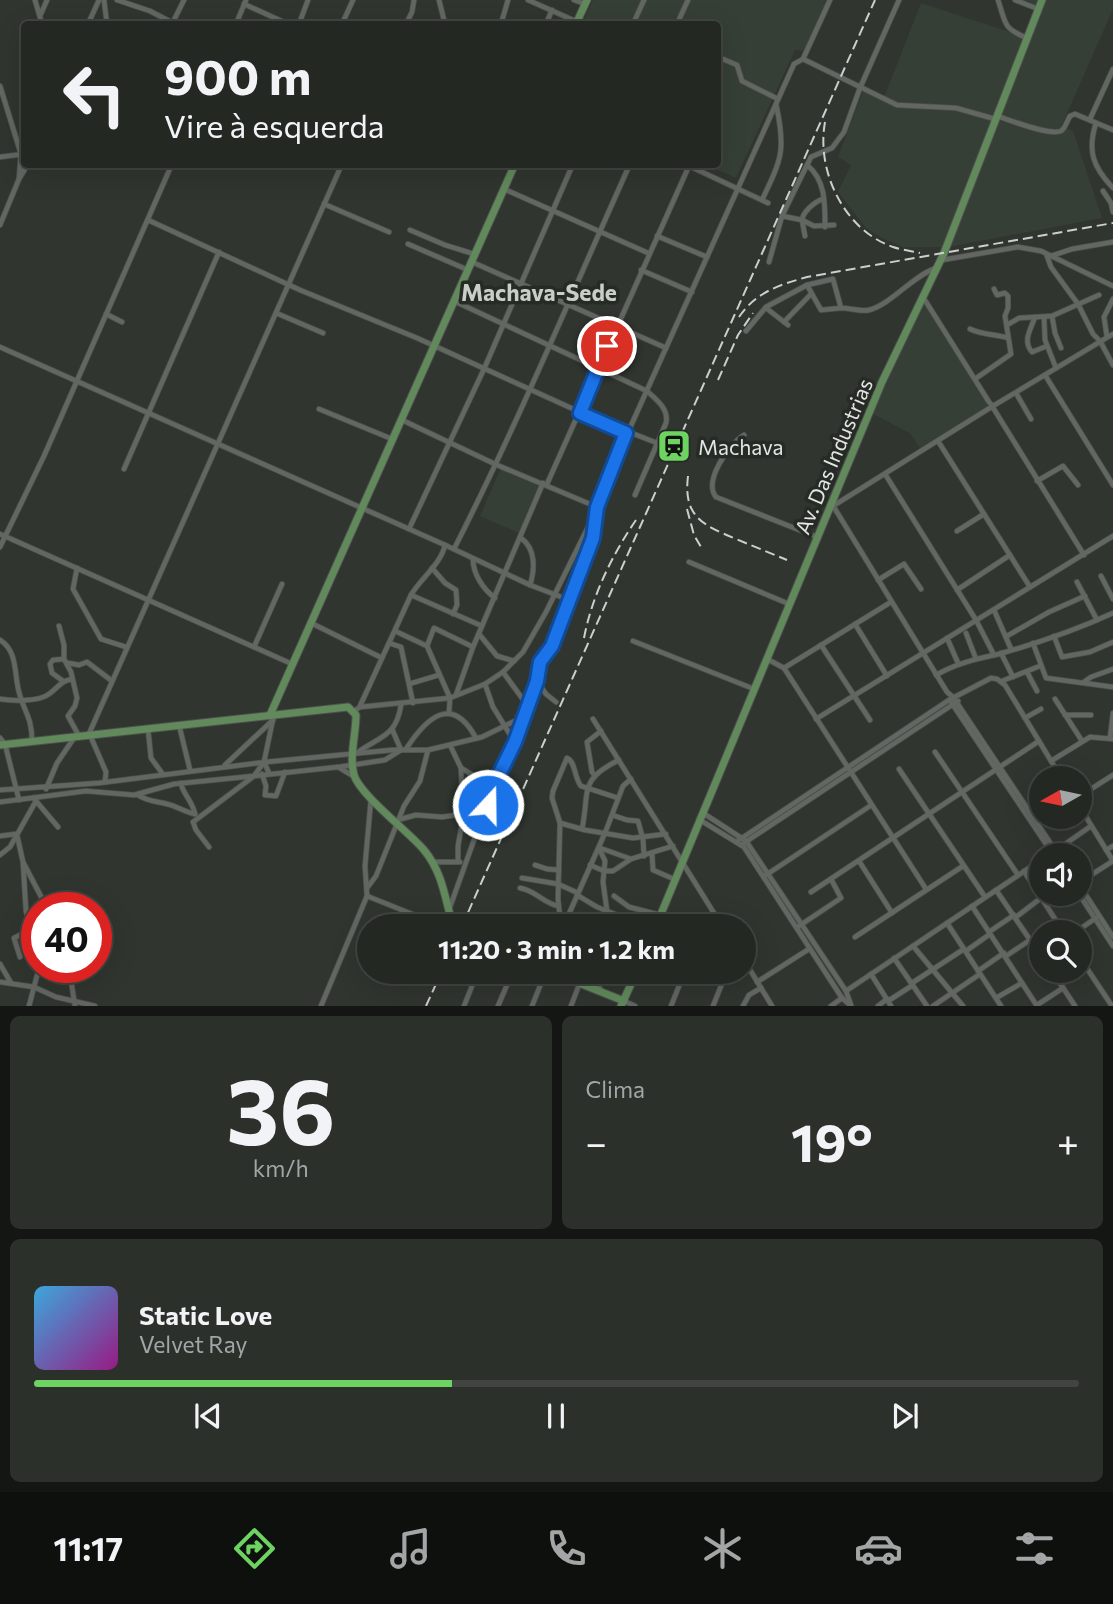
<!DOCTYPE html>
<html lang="pt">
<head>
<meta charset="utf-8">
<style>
  :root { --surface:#242823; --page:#2c302b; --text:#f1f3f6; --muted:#a3a6a6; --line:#414441; --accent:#6dd361 }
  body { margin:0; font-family:Commissioner,sans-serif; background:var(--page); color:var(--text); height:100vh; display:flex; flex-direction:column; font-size:26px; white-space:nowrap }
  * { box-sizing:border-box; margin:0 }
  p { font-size:23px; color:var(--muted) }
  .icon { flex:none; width:38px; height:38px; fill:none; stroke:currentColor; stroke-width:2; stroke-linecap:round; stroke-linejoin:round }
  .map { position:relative; height:1006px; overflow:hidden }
  .drawer { display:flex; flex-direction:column; gap:10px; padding:10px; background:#141613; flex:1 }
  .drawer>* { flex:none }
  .top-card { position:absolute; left:21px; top:21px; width:700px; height:147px; border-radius:7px; box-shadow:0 7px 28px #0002,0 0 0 2px var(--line); background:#242823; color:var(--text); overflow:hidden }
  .needle { width:46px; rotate:261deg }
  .controls { position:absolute; left:1029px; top:766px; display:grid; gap:14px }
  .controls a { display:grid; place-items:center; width:63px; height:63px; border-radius:50%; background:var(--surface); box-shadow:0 7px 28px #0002,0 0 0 2px var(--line); font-size:35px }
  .speed { position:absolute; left:21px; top:892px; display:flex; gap:14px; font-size:35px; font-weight:700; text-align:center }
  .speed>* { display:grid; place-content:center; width:91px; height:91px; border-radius:50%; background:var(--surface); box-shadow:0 7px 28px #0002,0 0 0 2px var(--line); line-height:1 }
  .speed .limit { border:10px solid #d22; background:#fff; color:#111 }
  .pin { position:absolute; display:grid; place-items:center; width:60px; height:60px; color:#fff; margin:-30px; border:4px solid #fff; border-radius:50%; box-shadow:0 2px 7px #0007 }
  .me { position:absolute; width:77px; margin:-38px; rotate:21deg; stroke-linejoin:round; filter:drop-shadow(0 0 5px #0008) }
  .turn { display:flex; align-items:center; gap:24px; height:147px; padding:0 28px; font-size:32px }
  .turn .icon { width:91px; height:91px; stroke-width:2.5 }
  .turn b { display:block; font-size:49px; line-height:60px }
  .big { font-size:52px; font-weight:700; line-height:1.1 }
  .drawer .tile { flex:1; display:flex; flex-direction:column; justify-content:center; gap:10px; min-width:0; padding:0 24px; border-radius:10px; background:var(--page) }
  .drawer .dial { align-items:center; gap:0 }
  .dial b { font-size:91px; line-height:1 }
  .song { display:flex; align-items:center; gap:21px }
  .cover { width:84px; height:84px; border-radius:10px; background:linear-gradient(135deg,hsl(200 70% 55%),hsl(310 70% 35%)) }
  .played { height:7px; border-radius:4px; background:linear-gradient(90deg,var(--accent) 40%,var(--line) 40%) }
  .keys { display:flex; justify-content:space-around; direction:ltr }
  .heat { display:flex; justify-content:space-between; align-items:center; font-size:38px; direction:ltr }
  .drawer .tiles { flex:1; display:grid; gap:10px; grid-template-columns:1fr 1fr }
  .tile:last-child { grid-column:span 2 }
  .trip { position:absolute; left:357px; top:914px; width:399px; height:70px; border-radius:35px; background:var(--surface); box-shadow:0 7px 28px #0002,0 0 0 2px var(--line); font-weight:700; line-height:70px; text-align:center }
  .tabs { display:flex; height:112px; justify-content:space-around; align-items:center; background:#0e100e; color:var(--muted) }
  .tabs .icon { width:49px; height:49px }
  .tabs .on { color:var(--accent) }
  .tabs b { font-size:32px; color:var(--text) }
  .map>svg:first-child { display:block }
</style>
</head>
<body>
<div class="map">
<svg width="1113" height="1006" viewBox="0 0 1113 1006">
  <rect width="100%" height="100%" fill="#30352f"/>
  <g fill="#363f35">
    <path d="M593,0H828L805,51L795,50L736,178L707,165L718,164V24H582Z"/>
    <path d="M1018,0H1113V9L1061,127L1073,131L1102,218L948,247H903L882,238L866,228L838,192L851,165L838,157L863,91L885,95L921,3L1028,38L1040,9Z"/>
    <path d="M925,304L988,403L987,407L920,448L910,433L873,414L920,306Z"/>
    <path d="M501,468L542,486L521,534L480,516Z"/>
  </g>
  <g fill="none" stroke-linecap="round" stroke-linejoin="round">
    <defs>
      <g id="minor">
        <path d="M35,0L42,24"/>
        <path d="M104,0L107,24"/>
        <path d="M117,0L150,11L175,24"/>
        <path d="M439,0L445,24"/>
        <path d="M528,0L582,24"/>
        <path d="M574,0L585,4"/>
        <path d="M998,0C1006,23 1002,28 1027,38"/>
        <path d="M1015,0L1038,9"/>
        <path d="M244,4L288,24"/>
        <path d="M40,16L47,0"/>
        <path d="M88,24L99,0"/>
        <path d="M172,24L184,0"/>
        <path d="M236,24L246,0"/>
        <path d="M299,24L308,0"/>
        <path d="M342,24L353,0"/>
        <path d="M406,24L412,12L414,0"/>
        <path d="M501,24L508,0"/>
        <path d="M546,24L552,10"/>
        <path d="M633,24L644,0"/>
        <path d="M677,24L688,0"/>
        <path d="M718,57L737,65L742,81L778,99"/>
        <path d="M803,59L830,0"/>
        <path d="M0,86L21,154L19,179"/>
        <path d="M997,116C1010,120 1049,136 1061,131C1065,129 1067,121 1070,116L1075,114L1113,130"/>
        <path d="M1090,119L1113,69"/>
        <path d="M1096,123C1087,151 1093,167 1113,188"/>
        <path d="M0,157L24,154"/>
        <path d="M687,165L768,203"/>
        <path d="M807,165C826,180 825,205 825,227"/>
        <path d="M504,189L648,253"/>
        <path d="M1103,191L1111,203L1113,212"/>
        <path d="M823,199C814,202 803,212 802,220L814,226L834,225"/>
        <path d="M762,200C782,158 786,150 776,104"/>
        <path d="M324,204L389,232"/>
        <path d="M148,220L300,290L417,338L626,433"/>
        <path d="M0,225L19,179L28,164"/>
        <path d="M410,230L445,245L474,254"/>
        <path d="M657,236L707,257"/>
        <path d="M805,236L802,220L782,216L811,157L832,148L844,132L860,88L899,0"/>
        <path d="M408,244L468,270"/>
        <path d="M1047,256L1051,267L1078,304L1093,334L1100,341L1113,365"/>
        <path d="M1051,256L1072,249L1113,242"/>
        <path d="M942,260L1018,247L1041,251L1113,286"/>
        <path d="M472,262L666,348"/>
        <path d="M769,262L782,216"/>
        <path d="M641,270L692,292"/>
        <path d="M923,297L989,402L993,406L1113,334"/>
        <path d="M454,301L647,391C657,400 669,409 666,423L635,495"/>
        <path d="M766,308L788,325"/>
        <path d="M841,308L821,310L807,285L833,279L841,308C850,308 861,312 869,310C890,305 914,275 936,268"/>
        <path d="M276,313L323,333"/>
        <path d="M106,314L122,322"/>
        <path d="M1052,316L1055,333L1061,348"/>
        <path d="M1035,317C1031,329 1022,341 1032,352L1047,346"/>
        <path d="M1044,317L1045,340L1056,368"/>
        <path d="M784,322L811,294"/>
        <path d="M1007,325L1019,318L1052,316L1099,295"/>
        <path d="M970,329C982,335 995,334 1008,338"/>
        <path d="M746,331L766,307L807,285"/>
        <path d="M1107,337L1104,317L1113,299"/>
        <path d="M0,347L445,545L530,585L569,600"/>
        <path d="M1045,375L1113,485"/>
        <path d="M975,379L1011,354L1005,316L1008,308V296L1005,293L997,295L994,289"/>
        <path d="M1016,393L1031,419"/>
        <path d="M992,406L1084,555"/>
        <path d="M319,409L392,439"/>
        <path d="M402,420L497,465L597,507"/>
        <path d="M629,432L657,443"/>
        <path d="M744,435C729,444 703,481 716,497L817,537"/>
        <path d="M938,441L1030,587"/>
        <path d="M124,469L219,252"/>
        <path d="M885,474L976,620L994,655"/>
        <path d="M1037,481L1063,466L1078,485"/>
        <path d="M547,484L689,166"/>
        <path d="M832,504L947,692L953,697L1059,856"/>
        <path d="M833,506L993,406"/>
        <path d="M409,529L484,369L573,164"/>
        <path d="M957,531L984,514"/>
        <path d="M0,534L292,664"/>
        <path d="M521,538C536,549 535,569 530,585"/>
        <path d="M0,547L44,456L172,164"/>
        <path d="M454,549C518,423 572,293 630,164"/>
        <path d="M473,559C473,574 483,589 495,598"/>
        <path d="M689,562L789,604"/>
        <path d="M77,568L73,589L101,639L126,647"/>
        <path d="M432,568L445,583L456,590L457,605L453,614"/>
        <path d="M1101,576L1113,599"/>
        <path d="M878,580L904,564L921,589"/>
        <path d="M1077,582L1097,620"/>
        <path d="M957,590L1010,555"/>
        <path d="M411,595L482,626"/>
        <path d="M994,610L1011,649"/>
        <path d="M311,623L382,658"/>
        <path d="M855,624L887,676"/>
        <path d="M59,626L64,645V659L71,672L77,698L75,706L68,716L79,736"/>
        <path d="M395,631L427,646L450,698L449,713"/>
        <path d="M966,633L976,659"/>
        <path d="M479,634L497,656L514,661"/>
        <path d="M1007,636L1049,612L1085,596"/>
        <path d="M1054,636L1062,657L1090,652L1113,642"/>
        <path d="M947,638L958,663"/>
        <path d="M0,640C18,651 14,675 19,692C24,712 32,717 32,741"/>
        <path d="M633,641L754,689"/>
        <path d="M389,643L401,647L413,703"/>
        <path d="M1033,643L1046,678L1113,687"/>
        <path d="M821,645L870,720"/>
        <path d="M427,646L434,628L473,647"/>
        <path d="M254,647L282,584"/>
        <path d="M1001,653L1013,677"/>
        <path d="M767,659L784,668L926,889"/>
        <path d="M68,663L79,665L87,662L112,681"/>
        <path d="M784,668L891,602"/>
        <path d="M503,672L527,705"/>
        <path d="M1027,672L1037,691"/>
        <path d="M936,675C957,663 976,659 999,654C1038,643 1076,630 1113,613"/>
        <path d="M63,681L52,673L50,664L53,660L64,659"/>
        <path d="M537,681L546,694L556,702"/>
        <path d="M1002,681L1040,666"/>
        <path d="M1084,682L1091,677L1113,669"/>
        <path d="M409,684L439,675"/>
        <path d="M485,684L493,707L514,741"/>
        <path d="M456,695L473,647L543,483"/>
        <path d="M0,699C12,701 39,702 49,694C58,688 60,681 72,679"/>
        <path d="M1055,699L1082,741"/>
        <path d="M951,702L1054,856"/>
        <path d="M360,706L411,595C421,578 441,564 445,545"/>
        <path d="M354,711L360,707L450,698L485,684L503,672L523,652L546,612L595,513"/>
        <path d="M1065,715H1091"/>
        <path d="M1025,718L1041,709"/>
        <path d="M593,719L722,926"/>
        <path d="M816,719L1113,536"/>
        <path d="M179,725L190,770"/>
        <path d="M148,729L151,758L162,773"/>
        <path d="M90,735L106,772L105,782"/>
        <path d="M88,736L342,164"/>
        <path d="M0,738L5,744L19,800"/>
        <path d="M1110,738L1113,713"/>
        <path d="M450,745L461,768L493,787"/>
        <path d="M406,749C427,717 452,694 476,738"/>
        <path d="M935,752L1018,875"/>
        <path d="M357,753C379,736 396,738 401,705"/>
        <path d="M1051,761L1090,737L1113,739"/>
        <path d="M225,765L273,720"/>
        <path d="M339,767L385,760L401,750L392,729"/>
        <path d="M461,768L463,814L482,822"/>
        <path d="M899,769L985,897"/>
        <path d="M269,773L264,762L273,719"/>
        <path d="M262,774L266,786L265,795L276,796L285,772"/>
        <path d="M595,776L592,772L587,742L601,731"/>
        <path d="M181,783C182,793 192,800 195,814"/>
        <path d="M46,789L57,763L74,738"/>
        <path d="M0,790L99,783L266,762L392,750H428L482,737L523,717"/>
        <path d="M138,795C149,802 156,801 167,804C177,806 184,812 195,814"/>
        <path d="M1080,796L1113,775"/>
        <path d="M36,801L58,827"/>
        <path d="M0,802L86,791L134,795L174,784L254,776L264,762"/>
        <path d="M1080,807L1113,861"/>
        <path d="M703,813L746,841L846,991L851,1005"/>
        <path d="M612,815L627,820L638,821L643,839L644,856"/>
        <path d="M401,819L416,815L442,817L463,814"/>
        <path d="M700,820L744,847L842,998L850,1005"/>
        <path d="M560,823L585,830L633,838L666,834"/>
        <path d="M582,829C590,791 578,780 619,760"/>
        <path d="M17,835L23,862L47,908"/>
        <path d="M0,836L16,834"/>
        <path d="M736,842L949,700L991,678L997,679L1005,685L1062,779"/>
        <path d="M741,845L958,701"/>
        <path d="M209,847L196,830L193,822L254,776L338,767L353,776"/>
        <path d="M599,848L605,861L603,882L607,911"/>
        <path d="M600,848L631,859"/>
        <path d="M1106,850L1113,846"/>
        <path d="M652,853L653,870L676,880"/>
        <path d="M0,855L10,847L36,801L33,798"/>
        <path d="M1048,856L1091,826"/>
        <path d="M859,861L892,913"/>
        <path d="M23,862L26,911L37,946"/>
        <path d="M433,862H460"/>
        <path d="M458,862V846L462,824"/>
        <path d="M535,865L547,869L559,870"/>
        <path d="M590,865L604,871H613L631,859L673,846"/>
        <path d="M1024,871L1064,933"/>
        <path d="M766,875L870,806"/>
        <path d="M522,878L558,884L578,893"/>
        <path d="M1080,882L1113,861"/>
        <path d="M1080,886L1113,937"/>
        <path d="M367,888L376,876L404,806L420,781L428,750"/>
        <path d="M520,888C535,890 543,903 558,906"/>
        <path d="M996,890L1041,956"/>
        <path d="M811,892L1039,741"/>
        <path d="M1079,894L1113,946"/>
        <path d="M577,895L597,907L617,915"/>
        <path d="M367,896L442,926"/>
        <path d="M614,896L629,907L660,915"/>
        <path d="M972,906L1037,1006"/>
        <path d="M450,907L493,787L515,742L537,681L540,662L552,646L593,538L597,507L611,470L794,64L803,59L897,105L956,108L995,119"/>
        <path d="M1016,917L1041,898"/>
        <path d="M567,918L583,926"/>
        <path d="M947,923L1001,1006"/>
        <path d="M554,926L568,916L605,833L623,786L631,779"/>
        <path d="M561,926L558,899L560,823L552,798L553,791L567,758C576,762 574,778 581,786L618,798"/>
        <path d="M610,926L612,913"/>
        <path d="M704,926L708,920L715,915"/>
        <path d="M799,926L841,898L831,879"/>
        <path d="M989,932L1014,915"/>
        <path d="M1074,933L1096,918"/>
        <path d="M855,937L963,866"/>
        <path d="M913,946L963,1006"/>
        <path d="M966,951L990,934"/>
        <path d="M1006,956L1057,922"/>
        <path d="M20,957L14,938L32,929"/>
        <path d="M894,958L927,1006"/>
        <path d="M1080,958L1112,1006"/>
        <path d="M744,960L772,1006"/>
        <path d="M0,964L11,983"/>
        <path d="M69,968L75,1006"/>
        <path d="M588,971L601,990"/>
        <path d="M621,971L633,981"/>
        <path d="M978,971L1004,953"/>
        <path d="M1052,971L1075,1006"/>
        <path d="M871,974L891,1006"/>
        <path d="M0,982L34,987L56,997L95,1006"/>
        <path d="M757,982L809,949"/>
        <path d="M912,983L964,949"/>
        <path d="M1061,984L1079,971"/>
        <path d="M846,991L1041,860"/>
        <path d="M996,998L1022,983"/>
        <path d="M624,1001L635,1006"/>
        <path d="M888,1001L913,985"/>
        <path d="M1037,1005L1063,988"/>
        <path d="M29,1006L39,968"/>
        <path d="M321,1006L367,896L365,866L371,799"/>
        <path d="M464,1006L478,971"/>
        <path d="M498,1006L513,971"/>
        <path d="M532,1006L546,971"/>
        <path d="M571,1006L579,985"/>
        <path d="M671,1006L685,971"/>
        <path d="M713,1006L727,971"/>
        <path d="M743,1006L749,995L761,988"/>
        <path d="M831,1006L842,998"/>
        <path d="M878,1006L887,999"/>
        <path d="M933,1006L980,974"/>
      </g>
      <g id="major">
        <path d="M576,24L587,0"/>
        <path d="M270,715L515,164"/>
        <path d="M0,745L348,707L356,715C356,734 349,757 354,775C360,795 409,832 424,850C443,873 445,899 453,926"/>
        <path d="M656,926L882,382L944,253L1042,0"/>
        <path d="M549,971L624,1001"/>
        <path d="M621,1006L637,971"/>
      </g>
    </defs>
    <use href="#minor" stroke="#4d504d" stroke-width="6"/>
    <use href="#major" stroke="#4d504d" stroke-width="9"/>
    <use href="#minor" stroke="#626761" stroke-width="4.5"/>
    <use href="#major" stroke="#61895c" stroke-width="7"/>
    <g stroke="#cccfcc" stroke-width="2" stroke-dasharray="10 5" stroke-linecap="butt">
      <path d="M825,122C816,171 844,230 893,247C902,250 912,251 920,253"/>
      <path d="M739,317C756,292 779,285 807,277L1113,223"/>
      <path d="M718,380L738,335L753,313"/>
      <path d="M688,476C683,517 703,525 736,539C753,546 770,553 787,560"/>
      <path d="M687,509L694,535L701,547"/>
      <path d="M584,638C592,596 612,555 636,520"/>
      <path d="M462,926L875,0"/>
      <path d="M426,1006L442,971"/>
    </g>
  </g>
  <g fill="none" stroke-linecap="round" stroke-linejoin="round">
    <defs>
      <path id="route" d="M488,805L493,787L515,742L537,681L540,662L552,646L593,538L597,507L626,433L580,413L607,346"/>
    </defs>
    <use href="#route" stroke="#114b97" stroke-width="18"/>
    <use href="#route" stroke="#1a73e8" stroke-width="12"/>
  </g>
  <defs>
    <symbol id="station-square" viewBox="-11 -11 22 22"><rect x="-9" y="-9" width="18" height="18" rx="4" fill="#6dd361" stroke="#262b26"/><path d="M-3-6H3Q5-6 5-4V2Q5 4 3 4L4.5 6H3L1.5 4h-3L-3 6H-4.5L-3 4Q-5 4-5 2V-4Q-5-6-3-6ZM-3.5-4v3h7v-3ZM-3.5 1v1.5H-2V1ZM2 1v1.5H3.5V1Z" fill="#111"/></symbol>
  </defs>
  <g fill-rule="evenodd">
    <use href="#station-square" x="655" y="427" width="38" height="38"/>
  </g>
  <g text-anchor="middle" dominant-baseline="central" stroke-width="7" stroke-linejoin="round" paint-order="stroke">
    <g font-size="21" fill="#e2e5e2" stroke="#262b26" text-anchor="start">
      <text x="698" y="446">Machava</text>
    </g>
    <g font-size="21" fill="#e2e5e2" stroke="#262b26">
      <text transform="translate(833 456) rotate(-67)">Av. Das Industrias</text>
    </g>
    <g font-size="23" font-weight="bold" fill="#c8cec8" stroke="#262b26">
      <text x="539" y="292">Machava-Sede</text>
    </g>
  </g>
</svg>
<div class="controls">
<a><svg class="needle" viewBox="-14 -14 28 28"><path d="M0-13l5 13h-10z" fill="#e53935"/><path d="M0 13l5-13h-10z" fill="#a3a6a6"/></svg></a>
<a><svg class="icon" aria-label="sound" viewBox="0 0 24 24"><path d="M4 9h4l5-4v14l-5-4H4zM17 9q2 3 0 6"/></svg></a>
<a><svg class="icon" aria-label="search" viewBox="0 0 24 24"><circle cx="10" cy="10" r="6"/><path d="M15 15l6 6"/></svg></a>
</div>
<div class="speed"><div class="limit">40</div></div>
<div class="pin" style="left:607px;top:346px;background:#d93025"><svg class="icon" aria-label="arrive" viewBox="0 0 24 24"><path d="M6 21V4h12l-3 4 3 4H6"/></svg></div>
<svg class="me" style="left:488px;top:805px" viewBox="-20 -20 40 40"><circle r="17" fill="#1a73e8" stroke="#fff" stroke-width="3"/><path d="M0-11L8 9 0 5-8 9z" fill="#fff"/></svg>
<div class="trip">11:20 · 3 min · 1.2 km</div>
<div class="top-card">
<div class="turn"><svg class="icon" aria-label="left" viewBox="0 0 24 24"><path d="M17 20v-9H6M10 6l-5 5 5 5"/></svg><div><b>900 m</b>Vire à esquerda</div></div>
</div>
</div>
<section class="drawer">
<div class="tiles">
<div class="tile dial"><b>36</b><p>km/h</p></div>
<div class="tile"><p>Clima</p>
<div class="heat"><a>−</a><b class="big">19°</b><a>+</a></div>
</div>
<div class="tile">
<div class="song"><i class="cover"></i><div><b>Static Love</b><p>Velvet Ray</p></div></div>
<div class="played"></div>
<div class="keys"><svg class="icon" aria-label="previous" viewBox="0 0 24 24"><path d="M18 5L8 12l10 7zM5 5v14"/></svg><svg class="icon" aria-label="pause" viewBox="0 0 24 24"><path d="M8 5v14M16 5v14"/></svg><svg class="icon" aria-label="next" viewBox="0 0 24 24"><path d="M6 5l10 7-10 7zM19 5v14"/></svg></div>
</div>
</div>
</section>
<nav class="tabs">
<b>11:17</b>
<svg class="icon on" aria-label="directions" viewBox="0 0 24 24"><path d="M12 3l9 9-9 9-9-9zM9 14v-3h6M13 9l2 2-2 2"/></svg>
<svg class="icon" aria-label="music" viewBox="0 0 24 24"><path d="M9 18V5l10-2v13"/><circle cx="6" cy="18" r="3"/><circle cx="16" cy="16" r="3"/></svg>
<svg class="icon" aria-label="phone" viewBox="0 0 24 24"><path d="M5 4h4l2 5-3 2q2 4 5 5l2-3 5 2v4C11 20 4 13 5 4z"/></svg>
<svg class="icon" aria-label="climate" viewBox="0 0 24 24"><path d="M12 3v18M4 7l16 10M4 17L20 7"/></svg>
<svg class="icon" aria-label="car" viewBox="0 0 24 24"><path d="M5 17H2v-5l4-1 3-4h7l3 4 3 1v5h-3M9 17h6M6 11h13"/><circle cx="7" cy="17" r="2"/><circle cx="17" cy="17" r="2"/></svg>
<svg class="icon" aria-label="filters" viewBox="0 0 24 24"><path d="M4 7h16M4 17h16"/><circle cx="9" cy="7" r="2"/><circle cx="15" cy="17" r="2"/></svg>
</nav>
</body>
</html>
